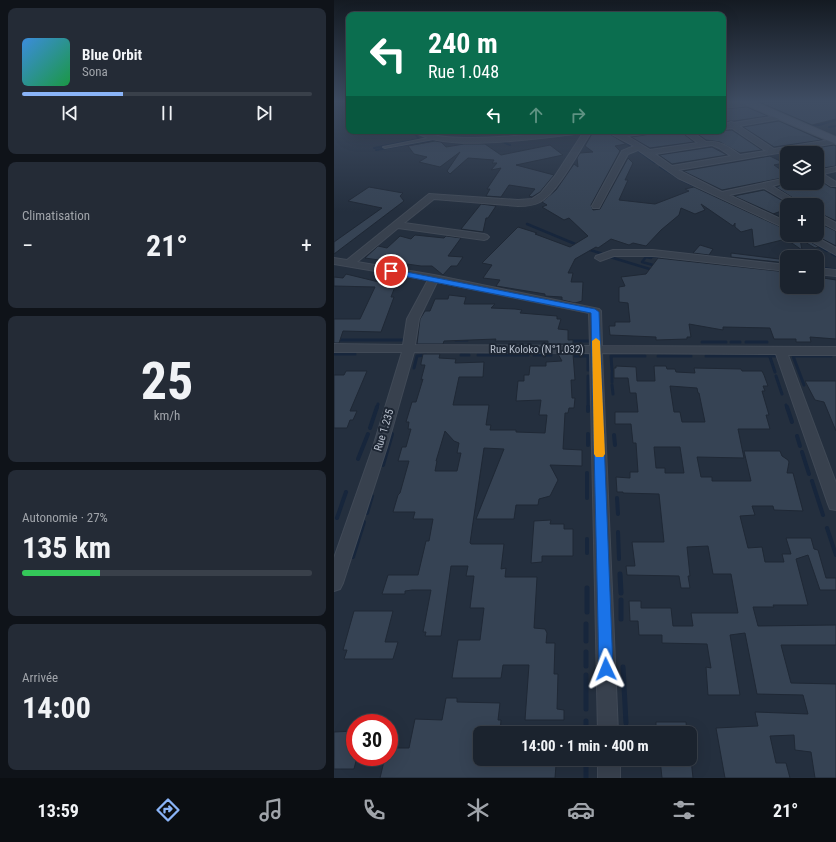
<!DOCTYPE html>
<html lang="fr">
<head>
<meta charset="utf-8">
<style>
  :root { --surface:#1b232e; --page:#242b36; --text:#f1f3f6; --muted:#a0a4aa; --line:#39404a; --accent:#8ab4f8 }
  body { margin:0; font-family:"Roboto Condensed",sans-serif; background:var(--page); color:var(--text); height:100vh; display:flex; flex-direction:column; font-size:15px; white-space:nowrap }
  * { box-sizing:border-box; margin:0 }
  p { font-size:13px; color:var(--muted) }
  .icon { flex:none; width:22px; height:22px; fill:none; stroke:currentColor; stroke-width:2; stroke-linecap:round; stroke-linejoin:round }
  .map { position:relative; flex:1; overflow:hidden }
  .drawer { display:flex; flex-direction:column; gap:8px; padding:8px; background:#0f1319; width:334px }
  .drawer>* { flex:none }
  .banner { position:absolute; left:12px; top:12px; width:380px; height:122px; border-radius:8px; box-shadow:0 4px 16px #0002,0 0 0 1px var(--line); background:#0b6e4f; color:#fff; overflow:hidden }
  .buttons { position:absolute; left:446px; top:146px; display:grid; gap:8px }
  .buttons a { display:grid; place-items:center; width:44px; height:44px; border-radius:8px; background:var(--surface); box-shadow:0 4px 16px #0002,0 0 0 1px var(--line); font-size:20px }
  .speed { position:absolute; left:12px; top:714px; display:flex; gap:8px; font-size:20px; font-weight:700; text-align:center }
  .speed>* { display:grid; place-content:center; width:52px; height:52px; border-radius:50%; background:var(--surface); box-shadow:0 4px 16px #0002,0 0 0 1px var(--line); line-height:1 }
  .speed .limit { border:6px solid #d22; background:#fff; color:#111 }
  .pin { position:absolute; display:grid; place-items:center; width:34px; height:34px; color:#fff; margin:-17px; border:2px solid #fff; border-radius:50%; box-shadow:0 1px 4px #0007 }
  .me { position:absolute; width:44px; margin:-22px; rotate:358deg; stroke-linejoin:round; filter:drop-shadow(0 0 3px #0008) }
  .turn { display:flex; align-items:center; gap:14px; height:84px; padding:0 16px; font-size:18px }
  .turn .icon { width:52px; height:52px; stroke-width:2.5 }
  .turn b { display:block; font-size:28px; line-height:34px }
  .lanes { display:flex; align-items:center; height:38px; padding:0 16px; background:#0003; justify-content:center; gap:20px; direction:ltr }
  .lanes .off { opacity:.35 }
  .big { font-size:30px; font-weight:700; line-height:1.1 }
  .drawer .widget { flex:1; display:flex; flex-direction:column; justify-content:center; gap:6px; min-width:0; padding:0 14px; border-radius:8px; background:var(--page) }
  .drawer .dial { align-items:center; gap:0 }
  .dial b { font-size:52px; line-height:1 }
  .song { display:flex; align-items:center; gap:12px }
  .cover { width:48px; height:48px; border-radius:6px; background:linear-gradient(135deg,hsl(210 70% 55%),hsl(140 70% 35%)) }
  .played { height:4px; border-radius:2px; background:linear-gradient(90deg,var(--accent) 35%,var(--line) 35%) }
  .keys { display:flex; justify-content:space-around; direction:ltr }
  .heat { display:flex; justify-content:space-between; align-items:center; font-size:22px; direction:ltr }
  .charge { height:6px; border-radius:3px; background:linear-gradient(90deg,#34c759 27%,var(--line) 0) }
  .trip { position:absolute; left:139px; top:726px; width:224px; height:40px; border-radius:8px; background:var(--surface); box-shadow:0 4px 16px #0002,0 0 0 1px var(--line); font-weight:700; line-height:40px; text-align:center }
  .menu { display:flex; height:64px; justify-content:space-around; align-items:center; background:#0b0e12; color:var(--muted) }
  .menu .icon { width:28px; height:28px }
  .menu .active { color:var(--accent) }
  .menu b { font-size:18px; color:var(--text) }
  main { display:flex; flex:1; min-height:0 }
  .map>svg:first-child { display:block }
</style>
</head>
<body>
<main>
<section class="drawer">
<div class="widget">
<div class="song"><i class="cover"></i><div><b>Blue Orbit</b><p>Sona</p></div></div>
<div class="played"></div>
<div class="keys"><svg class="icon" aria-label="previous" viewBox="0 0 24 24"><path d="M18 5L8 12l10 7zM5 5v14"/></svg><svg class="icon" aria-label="pause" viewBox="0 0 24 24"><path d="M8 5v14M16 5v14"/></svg><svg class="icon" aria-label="next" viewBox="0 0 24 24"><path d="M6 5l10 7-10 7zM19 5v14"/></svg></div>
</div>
<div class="widget"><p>Climatisation</p>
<div class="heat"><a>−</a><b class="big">21°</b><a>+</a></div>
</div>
<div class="widget dial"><b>25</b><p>km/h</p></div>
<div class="widget"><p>Autonomie · 27%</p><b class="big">135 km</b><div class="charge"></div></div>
<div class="widget"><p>Arrivée</p><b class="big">14:00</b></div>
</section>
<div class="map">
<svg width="502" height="778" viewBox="0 0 502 778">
  <rect width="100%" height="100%" fill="#242f3e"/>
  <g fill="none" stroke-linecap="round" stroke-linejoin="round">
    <g stroke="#17263c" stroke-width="2">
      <path d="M472,124L484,125"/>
      <path d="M485,125L502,120"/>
      <path d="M495,127L502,126"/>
      <path d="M171,131L172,135L178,137"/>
      <path d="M210,133L226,132"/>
      <path d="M286,138L298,147"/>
      <path d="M167,141L176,145"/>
      <path d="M40,148L85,139L79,131"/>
      <path d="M42,150L105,139"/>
      <path d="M303,150L321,163"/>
      <path d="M326,167L349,181"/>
    </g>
    <g stroke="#17263c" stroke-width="2.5">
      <path d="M348,180L394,202"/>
      <path d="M193,224L246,246"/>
      <path d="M464,235L481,245"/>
      <path d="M486,247L493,251"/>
      <path d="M253,249L269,254"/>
      <path d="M498,254L502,256"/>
      <path d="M276,257L319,270"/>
      <path d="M319,265L308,262L312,257L317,258L318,256L334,258"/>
      <path d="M486,270L490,268L502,270"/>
    </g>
    <g stroke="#17263c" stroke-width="3">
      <path d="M0,340H73"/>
      <path d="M122,340H133"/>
      <path d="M236,341H259"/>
      <path d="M368,342H392"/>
      <path d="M397,342H406"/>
      <path d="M412,342H433"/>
      <path d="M0,354H21"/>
      <path d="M127,355H135"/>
      <path d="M144,355H194"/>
      <path d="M200,355H217"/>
      <path d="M236,356H254V370"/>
      <path d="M324,356H357"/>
      <path d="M372,356H442"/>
      <path d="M436,357L441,372"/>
      <path d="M80,368L83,356L92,355"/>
      <path d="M278,370L277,356H311"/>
      <path d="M278,372V382"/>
      <path d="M254,376V408"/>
      <path d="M442,376L448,394"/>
      <path d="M278,385L279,394"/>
      <path d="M470,385L459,356H497"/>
      <path d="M452,405L453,408"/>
      <path d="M43,408L44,404"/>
    </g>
    <g stroke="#17263c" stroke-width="4">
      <path d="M254,407V411"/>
      <path d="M453,407L458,422"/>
      <path d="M36,428L43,407"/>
      <path d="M254,434V445"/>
      <path d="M280,435L281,445"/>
      <path d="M463,436L466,446"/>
      <path d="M468,452L475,474"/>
      <path d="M24,459L34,434"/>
      <path d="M49,465L58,434"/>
      <path d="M253,473V498"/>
      <path d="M478,481L489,515"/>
      <path d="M283,498L284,514"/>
      <path d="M33,513L38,496"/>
      <path d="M3,518L12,492"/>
      <path d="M493,528L502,555"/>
      <path d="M284,532L285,559"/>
      <path d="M253,539V553"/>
      <path d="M19,557L30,522"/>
    </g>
    <g stroke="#17263c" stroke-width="5">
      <path d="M286,574L287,593"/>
      <path d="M253,588V612"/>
      <path d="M287,600V619"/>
      <path d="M252,624V641"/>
      <path d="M252,652V666"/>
      <path d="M289,667L292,723"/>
      <path d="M252,675V709"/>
      <path d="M252,721V733"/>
      <path d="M252,763V778"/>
    </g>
  </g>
  <g fill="#364354" stroke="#1f2835" fill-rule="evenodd">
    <path d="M425,102H502V119L478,125Z"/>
    <path d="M413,107L434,116L400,121H396L389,123V109Z"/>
    <path d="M445,121L488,140L440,147L409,127Z"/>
    <path d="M398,130L428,150L406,153L386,142L372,140L362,133Z"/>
    <path d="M271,131L292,144L281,146L286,151L257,205L259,210L266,209L294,158L299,163L291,180H294L285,200L321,204L355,191L351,189L360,187L453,230V235H465L485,247L481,248L466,239L468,250L452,239L420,247L418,229L407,232L401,227V223L399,226L367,204L371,210L361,214L347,208L345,215L327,230L312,246L299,243L295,245L277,239L264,248L262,247L241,259L234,273H239L237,282H249L248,301L241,303L228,300V297L211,296V294L162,286L166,280L149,278L158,265L148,263L184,227L203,233L201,234L236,247L254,236L235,218L230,220L208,207L213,205L208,202L222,190L240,164L244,167L243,158L246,153L259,152L251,146L259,132Z"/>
    <path d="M322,131H346L360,142L316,148L297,137L317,134Z"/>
    <path d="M101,141L107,142L112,147L130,144H151L167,155L216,145L229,155L182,165L220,175L206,192L198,197L195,196L201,189L175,185L167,197L152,196L156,189H153L167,168L157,170L163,163H158L160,160L134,158L116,174L113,171L126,152L106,167L85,162L93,157L80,154L74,146Z"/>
    <path d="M500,145L502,146V166L483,169V153H452Z"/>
    <path d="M378,147L393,155L338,164L325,155Z"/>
    <path d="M436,156L450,163L440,165L453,174V177L388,190L349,171Z"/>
    <path d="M454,183H490L496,187L502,188V221L483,212V205H470L442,187Z"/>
    <path d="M35,187L69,193L66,196L70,201L0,254V242L48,208L14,201Z"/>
    <path d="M430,190L456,205H453V209L439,214L453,220L400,196Z"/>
    <path d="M147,204L162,206L154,218H152L149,232L127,229Z"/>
    <path d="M483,222L502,231V246L481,235H483Z"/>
    <path d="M81,235L110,238L112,236L127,238L114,256L129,257L123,266H117L109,275L98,266H87L31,258L44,246L53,248L66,236L77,239Z"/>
    <path d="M366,245L379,249L375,255L359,253Z"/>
    <path d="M397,253L453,260V263L397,257Z"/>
    <path d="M324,258L453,272V287H483V277L502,280V339L476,337L477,342H462V339H440L436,328L389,327V330L355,324L357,337H353V339L322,340V337L276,335L275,326H281V322H296L294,303L285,302V287L291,286L287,277L312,274Z"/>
    <path d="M12,274L53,284H62L57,297H60L47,332L9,331L5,343H0V319H26L41,287L0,286V277L9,278Z"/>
    <path d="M115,295L132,297L130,304H161L157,308L181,309L188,310L186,313L223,316V319H227L224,329L234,330V340H239V344H214V341H161L162,339L110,341L109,344H83L86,319L91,311H96L101,299H114Z"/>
    <path d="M89,354H106L105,358L122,359L121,363L150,362L149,377H125L119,405H155L152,425H157L156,430H182V432L211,433L213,415H205L207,400L182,401L184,381H190V375H195L196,366H212V362L228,361L224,354H239L241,380H237L238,398H241L240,408H235L234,413H231L229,449L248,450V466L216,465L224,480L216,496L205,499L204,505H182L180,519H142L170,449L150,448L136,543L137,544H170L167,569L172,568L171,577H203L200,628L211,629L213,633L212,643H221L220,674H224L223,709L230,710V720H191L195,665H169L167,678H118L124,640H146L150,608H136L140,576H132L134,566H117L107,636H91L92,632H89L97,590H78L71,591V594H48L54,575H84L92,541H95L99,519H79L81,512H59L64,495L66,493L75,461H64L68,447H72L77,429H74L75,422H72L78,402H82L89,379L87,380L91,365H87V363ZM111,431L120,441L125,443L123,453H127L123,471H101L103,461H102Z"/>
    <path d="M282,366L302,367L303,381H321L320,366H332L333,369H341L342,372L361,373L360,368L407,369L408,371H428L430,375L434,386H429L431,391H428L435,415H432L436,429H404L410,458L363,457L367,477H378V481H417L410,451H446L448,456L454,460L455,462L453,473H459L469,511L440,510L439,506H418L421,515L406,516L414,548L428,547L431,562H450L448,554H457L452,538H477L480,549L484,550L492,578H502V590H486L474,555L462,559L474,605H439L440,607H419L424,626L502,625V645H447L457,683L502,684V778H481L477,752L461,750L460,735L436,736L442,763H452L456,778H391L382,728L424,726L421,712L474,714L469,695L423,694L411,633L396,635L406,695H374L372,667L377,668L373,644L328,643V635H305L304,621H296L295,601H307V608H337L339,626H359L357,613H404L397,574H379L374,546L353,547L356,576H354L356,588H347L345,576L293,575L292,566H301L298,542H330L325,494L289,493V492H283L282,477L296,478V472H304L302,443H299L297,424H281V412H304L302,393H296L294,378H280V368H282ZM336,386L363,388L364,393H365L371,422H348L346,412H340ZM320,447H346L350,473H331V468H322Z"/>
    <path d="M12,371H33L16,411H23L19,420H16L13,428H0V375H10Z"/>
    <path d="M471,381H502V431L490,402L481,400Z"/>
    <path d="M217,520L216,524H230V529H239V556H208V562L197,563L200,521Z"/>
    <path d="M20,611H59L51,642H64L59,659H10L13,650H9Z"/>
    <path d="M112,698H123V702L166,703L164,720H167L166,733H146V759H163L162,765H222L221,778H46L51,757H55L56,748H75L81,719L108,720Z"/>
    <path d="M322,722H352L353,733H322Z"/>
    <path d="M21,731V757H23L20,769H0V732Z"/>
    <path d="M326,759H357L359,778H328Z"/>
  </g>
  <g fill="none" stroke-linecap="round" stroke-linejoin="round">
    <defs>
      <path id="lane" d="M99,137H100V139L51,148L49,147Z"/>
      <g id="street">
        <path d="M407,102L418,103L415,105L389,108V104Z"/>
        <path d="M449,115L452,117L451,118L405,126L440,149L502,139V143L344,170L388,192L453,178V182L438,186L469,205H459L430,188L395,195L453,222V229L344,178L304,150L294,154L265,208H259L258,206L288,151L300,146L272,131H282L286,133L321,131L317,133L293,136L316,150L364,143L348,131H357L372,142C385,140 395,147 406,155L432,151L398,128L389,129V125L397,122L400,123ZM378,145L385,148L397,156L338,166L321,154Z"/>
        <path d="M81,131C89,131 92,133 99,135C111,138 126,138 139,138C178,138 218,131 258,131C245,150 225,191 206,202C199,206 191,206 184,206L100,199L70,223L150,234L153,235L155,237L153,239L150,240L64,228L23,262L100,275L265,309L267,311L268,346L502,347V355H454L502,483V510L496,509L494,504L442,354L268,353L284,733H264L256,353L80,352L53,447L9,583L6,589L0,591V558L39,447L68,352H0V344L69,345L73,319L94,280L0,264V258L13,260L95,194L184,200L198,199L207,193L221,176L249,133C215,137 106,154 81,131ZM103,282L255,313L256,346L81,345L85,319Z"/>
        <path d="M502,167V171L489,174L502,182V186H497L483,177V171Z"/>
        <path d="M483,213L502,223V230L483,220Z"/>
        <path d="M466,235H478L502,248V255Z"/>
        <path d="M279,250H319L453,265V271L319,256H280L266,261L261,258L262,256Z"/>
        <path d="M483,268L502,270V276L483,274Z"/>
        <rect x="264" y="759" width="22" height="19"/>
      </g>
      <path id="secondary" d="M408,102H421L502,137V144L410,104Z"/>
    </defs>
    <use href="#lane" stroke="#414a57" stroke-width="2"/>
    <use href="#street" stroke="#414a57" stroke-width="2"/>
    <use href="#secondary" stroke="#414a57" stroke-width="2"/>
    <use href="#lane" fill="#38414e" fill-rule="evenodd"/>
    <use href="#street" fill="#38414e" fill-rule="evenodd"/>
    <use href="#secondary" fill="#465061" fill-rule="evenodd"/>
  </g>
  <linearGradient id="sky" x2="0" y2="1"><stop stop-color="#141a22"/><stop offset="0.48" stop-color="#3f4d63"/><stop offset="1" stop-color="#3f4d63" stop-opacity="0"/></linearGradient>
  <rect width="502" height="211" fill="url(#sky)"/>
  <path fill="#1a73e8" stroke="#114b97" d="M57,269L261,309L265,312L279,669L277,674L272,676L267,674L265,669L257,313L54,273L53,271Z"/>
  <path fill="#f59e0b" d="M262,338L266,341L271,454L269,457H262L260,454L258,341Z"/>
  <g text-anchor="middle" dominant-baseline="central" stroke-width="4" stroke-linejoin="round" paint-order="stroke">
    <g font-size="11" fill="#b4bcc9" stroke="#1d2633">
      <text x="203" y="349">Rue Koloko (N°1.032)</text>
      <text transform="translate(50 430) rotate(-73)">Rue 1.235</text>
    </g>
  </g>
</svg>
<div class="buttons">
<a><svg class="icon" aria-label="layers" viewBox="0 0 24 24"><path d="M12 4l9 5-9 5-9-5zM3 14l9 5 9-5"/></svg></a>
<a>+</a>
<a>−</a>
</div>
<div class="speed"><div class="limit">30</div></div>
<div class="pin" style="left:57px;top:271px;background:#d93025"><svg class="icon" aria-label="arrive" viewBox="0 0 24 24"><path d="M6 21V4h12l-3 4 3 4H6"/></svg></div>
<svg class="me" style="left:272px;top:669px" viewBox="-20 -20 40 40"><path d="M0-17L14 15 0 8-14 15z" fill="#1a73e8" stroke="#fff" stroke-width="4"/></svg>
<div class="trip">14:00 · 1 min · 400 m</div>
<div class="banner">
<div class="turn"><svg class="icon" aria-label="left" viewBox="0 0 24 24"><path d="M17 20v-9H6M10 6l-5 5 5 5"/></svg><div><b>240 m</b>Rue 1.048</div></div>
<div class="lanes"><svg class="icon" aria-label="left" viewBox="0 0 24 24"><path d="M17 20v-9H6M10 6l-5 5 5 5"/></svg><svg class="icon off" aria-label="ahead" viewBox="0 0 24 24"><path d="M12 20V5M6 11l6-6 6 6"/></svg><svg class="icon off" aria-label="right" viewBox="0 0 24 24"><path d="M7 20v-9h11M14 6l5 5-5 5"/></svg></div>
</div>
</div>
</main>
<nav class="menu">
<b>13:59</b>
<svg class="icon active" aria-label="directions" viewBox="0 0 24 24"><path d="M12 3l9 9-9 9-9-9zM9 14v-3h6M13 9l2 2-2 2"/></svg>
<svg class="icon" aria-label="music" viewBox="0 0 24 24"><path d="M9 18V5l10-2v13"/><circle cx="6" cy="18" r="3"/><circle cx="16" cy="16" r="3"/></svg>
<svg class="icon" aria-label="phone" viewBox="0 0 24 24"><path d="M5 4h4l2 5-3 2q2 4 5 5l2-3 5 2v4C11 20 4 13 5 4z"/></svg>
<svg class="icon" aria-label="climate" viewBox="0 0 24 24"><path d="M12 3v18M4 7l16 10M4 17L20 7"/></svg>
<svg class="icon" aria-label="car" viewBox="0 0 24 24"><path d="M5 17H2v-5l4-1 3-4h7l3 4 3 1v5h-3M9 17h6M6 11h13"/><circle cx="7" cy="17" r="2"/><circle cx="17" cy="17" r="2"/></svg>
<svg class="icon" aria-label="filters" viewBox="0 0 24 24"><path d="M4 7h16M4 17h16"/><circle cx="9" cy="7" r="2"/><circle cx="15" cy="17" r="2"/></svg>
<b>21°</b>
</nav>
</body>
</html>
